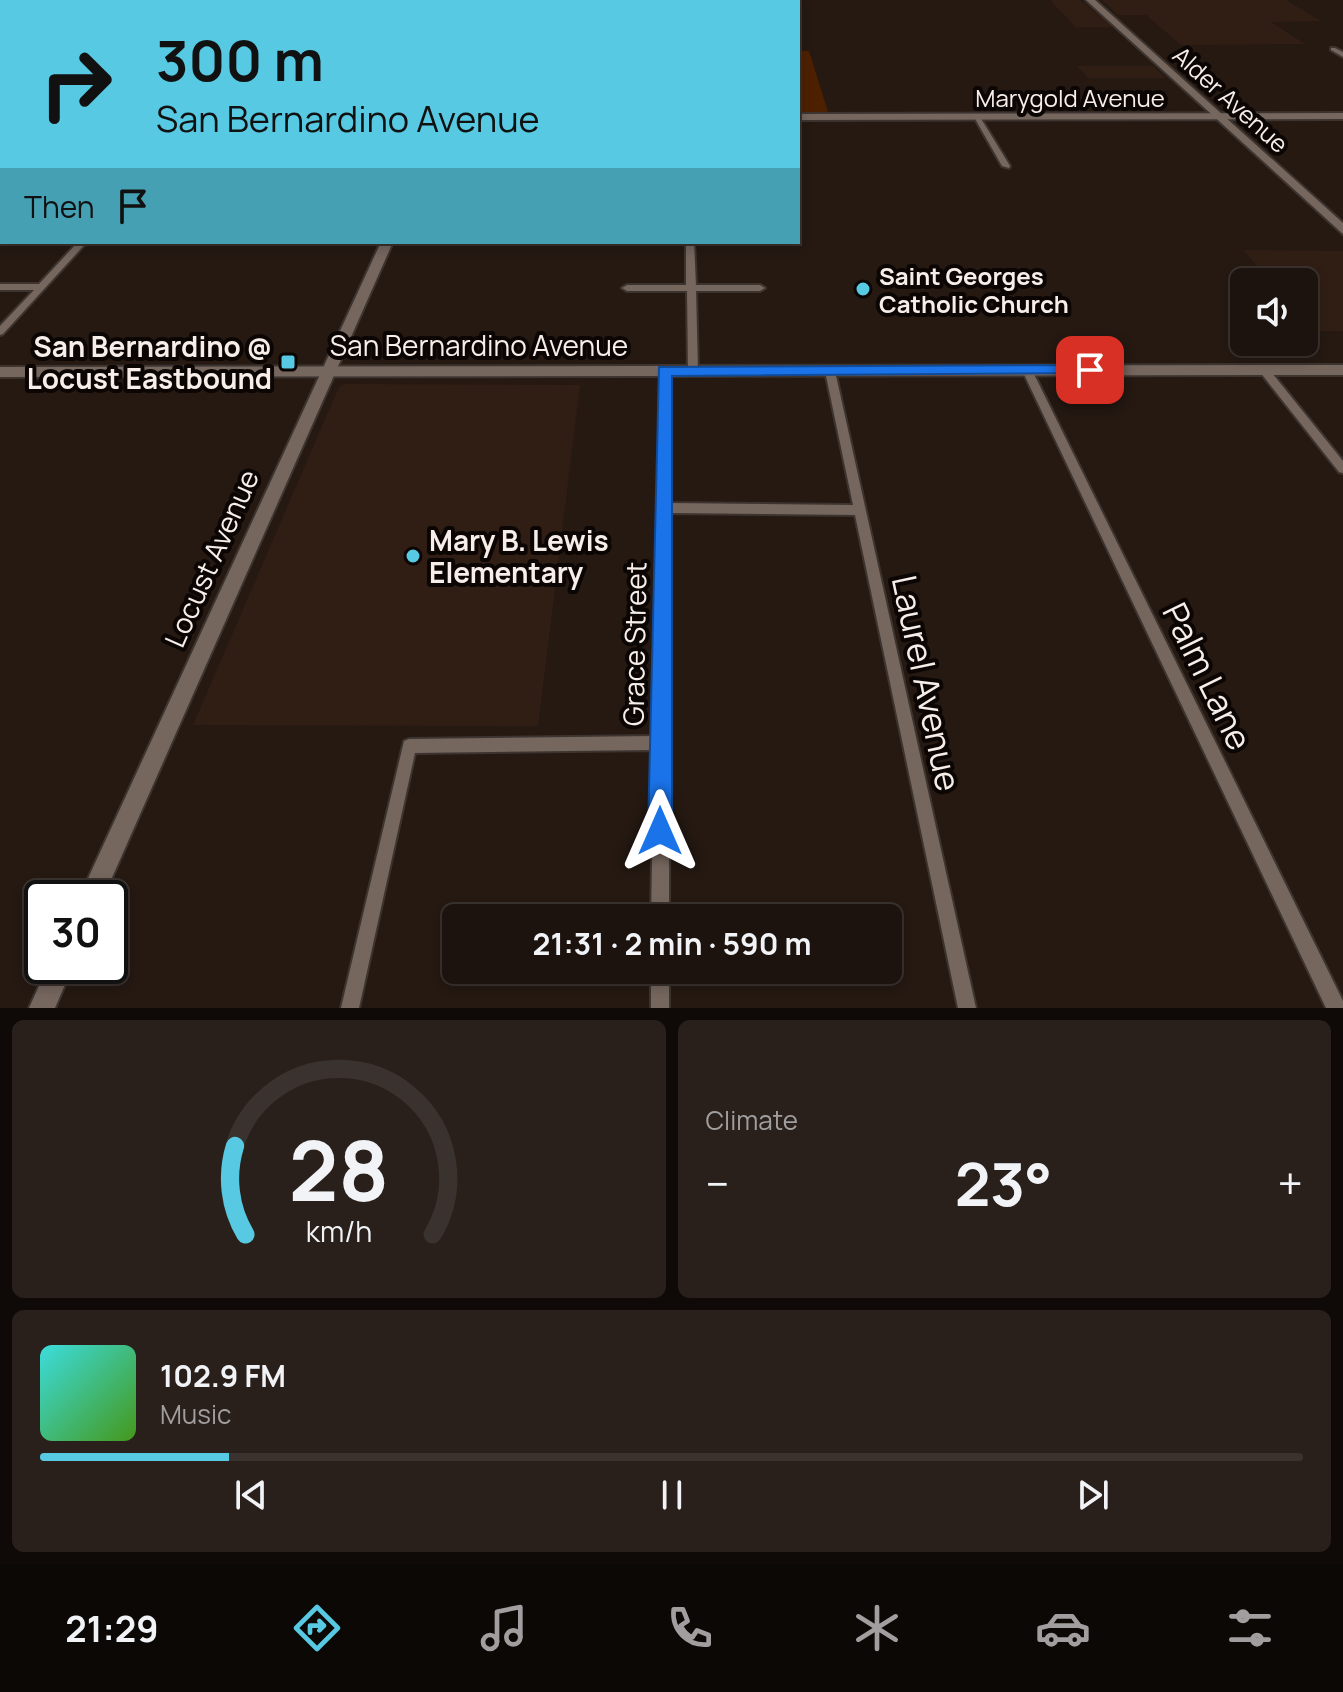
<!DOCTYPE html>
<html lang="en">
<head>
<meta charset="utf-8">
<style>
  :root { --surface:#1c130e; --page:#29201c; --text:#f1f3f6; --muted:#a09e9e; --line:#3a322e; --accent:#57c9e2 }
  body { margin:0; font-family:Manrope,sans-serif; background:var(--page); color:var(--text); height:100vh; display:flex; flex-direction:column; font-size:30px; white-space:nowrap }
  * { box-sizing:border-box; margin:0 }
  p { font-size:26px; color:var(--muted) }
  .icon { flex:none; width:44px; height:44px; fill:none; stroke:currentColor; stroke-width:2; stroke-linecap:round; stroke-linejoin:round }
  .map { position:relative; height:1008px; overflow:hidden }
  .drawer { display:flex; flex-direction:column; gap:12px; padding:12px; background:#0f0a08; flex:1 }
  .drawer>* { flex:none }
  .banner { position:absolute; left:0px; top:0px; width:800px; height:244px; box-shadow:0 4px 12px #0003,0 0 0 2px var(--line); background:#57c9e2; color:#111; overflow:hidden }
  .tools { position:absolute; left:1230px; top:268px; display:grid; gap:16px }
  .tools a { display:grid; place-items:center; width:88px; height:88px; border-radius:12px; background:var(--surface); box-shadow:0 4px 12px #0003,0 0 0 2px var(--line); font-size:40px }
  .speed { position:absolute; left:24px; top:880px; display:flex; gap:16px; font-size:40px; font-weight:700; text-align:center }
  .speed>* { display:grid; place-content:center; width:104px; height:104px; border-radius:50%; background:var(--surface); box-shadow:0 4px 12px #0003,0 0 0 2px var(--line); line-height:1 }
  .speed .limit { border:4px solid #111; border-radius:12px; background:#fff; color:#111 }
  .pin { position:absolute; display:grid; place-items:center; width:68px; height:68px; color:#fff; margin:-34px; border-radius:16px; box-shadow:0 4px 12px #0006 }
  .me { position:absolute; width:88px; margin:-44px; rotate:0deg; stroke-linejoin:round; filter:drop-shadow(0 0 6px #0008) }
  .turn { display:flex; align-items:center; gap:28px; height:168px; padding:0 24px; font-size:36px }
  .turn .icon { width:104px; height:104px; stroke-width:2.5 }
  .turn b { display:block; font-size:56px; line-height:68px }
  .then { display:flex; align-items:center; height:76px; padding:0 24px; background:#0003; gap:16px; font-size:30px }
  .big { font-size:60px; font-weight:700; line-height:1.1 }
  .drawer .card { flex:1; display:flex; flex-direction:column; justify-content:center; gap:12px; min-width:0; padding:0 28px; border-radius:12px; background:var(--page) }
  .drawer .dial { align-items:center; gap:0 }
  .dial svg { height:208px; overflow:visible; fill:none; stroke:var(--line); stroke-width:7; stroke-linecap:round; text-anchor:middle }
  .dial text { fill:var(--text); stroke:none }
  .song { display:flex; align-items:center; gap:24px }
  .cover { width:96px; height:96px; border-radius:12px; background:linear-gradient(135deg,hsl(180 70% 55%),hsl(100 70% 35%)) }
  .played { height:8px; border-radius:4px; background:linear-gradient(90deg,var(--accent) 15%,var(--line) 15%) }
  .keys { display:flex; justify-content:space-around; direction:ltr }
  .heat { display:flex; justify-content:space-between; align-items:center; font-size:44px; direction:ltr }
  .drawer .tiles { flex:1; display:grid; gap:12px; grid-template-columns:1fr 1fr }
  .card:last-child { grid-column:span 2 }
  .trip { position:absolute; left:442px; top:904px; width:460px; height:80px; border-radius:12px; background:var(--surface); box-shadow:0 4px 12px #0003,0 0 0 2px var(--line); font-weight:700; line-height:80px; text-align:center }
  .tab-bar { display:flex; height:128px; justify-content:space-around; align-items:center; background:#0b0806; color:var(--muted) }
  .tab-bar .icon { width:56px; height:56px }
  .tab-bar .current { color:var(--accent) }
  .tab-bar b { font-size:36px; color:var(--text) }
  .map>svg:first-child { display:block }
</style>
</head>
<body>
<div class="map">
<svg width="1343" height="1008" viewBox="0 0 1343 1008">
  <rect width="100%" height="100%" fill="#251912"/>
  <g fill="#301e14">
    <path d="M1050,0H1080L1113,27H1076Z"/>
    <path d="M1102,0H1286L1321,21L1271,22L1305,44L1181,45L1146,15H1118Z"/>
    <path d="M1077,66H1153L1166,78H1088Z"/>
    <path d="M1243,250L1343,251V331H1317L1304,317V282H1272Z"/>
    <path d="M345,384L580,385L538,726L193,725L339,387Z"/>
  </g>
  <path fill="#4d2000" d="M798,51H809L828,112H798Z"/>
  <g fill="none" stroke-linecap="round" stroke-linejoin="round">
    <defs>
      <g id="minor">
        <path d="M1331,48H1335L1343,52V57L1331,50Z"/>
        <path d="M975,116L980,117L1010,166L1009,168L1002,166L974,117Z"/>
        <rect x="0" y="220" width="2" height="4"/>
        <path d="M78,242H87L3,334L0,335V326L34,290H0V284H39Z"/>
        <path d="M686,242H694L696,285H760L765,288L760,291H696L698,371L693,374L688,371L687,291H627L622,288L627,285H686Z"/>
        <path d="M1027,367L1032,370L1343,1001V1008H1326L1022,370Z"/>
        <path d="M1264,367L1268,368L1343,461V473L1339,472L1260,372V368Z"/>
        <path d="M665,368L670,371V503L853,505L825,371L830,368L835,371L976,1008H958L855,515L670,513L669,918H651L654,750L415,753L359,1008H341L404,741L409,739L654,736L660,371Z"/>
        <rect x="651" y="970" width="18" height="38"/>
      </g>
      <g id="tertiary">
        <path d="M1343,113V119L798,120V114Z"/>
        <rect x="0" y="115" width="2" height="6"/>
        <path d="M381,242H393L103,898H79Z"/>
        <path d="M48,966H73L55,1008H29Z"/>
      </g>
      <g id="secondary">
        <path d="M1086,0H1095L1343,223V234Z"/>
        <path d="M1343,365V375L0,377V367Z"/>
      </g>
    </defs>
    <use href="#minor" stroke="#3d3430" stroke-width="4"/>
    <use href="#tertiary" stroke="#3d3430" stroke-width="4"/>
    <use href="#secondary" stroke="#3d3430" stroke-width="4"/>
    <use href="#minor" fill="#75665e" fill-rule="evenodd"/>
    <use href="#tertiary" fill="#75665e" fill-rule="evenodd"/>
    <use href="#secondary" fill="#75665e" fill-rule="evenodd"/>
  </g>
  <path fill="#1a73e8" stroke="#114b97" stroke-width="2" d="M1090,365L1095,366V373L672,376V831L669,839L660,843L651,839L648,831L659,367Z"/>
  <g fill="#57c9e2" stroke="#0b0604" stroke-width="3">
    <circle cx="863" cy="289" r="8"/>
    <rect x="280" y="354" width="16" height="16" rx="4"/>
    <circle cx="413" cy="556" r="8"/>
  </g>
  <g text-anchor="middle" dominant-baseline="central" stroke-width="8" stroke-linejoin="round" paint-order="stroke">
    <g font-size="24" fill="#f7eeea" stroke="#0b0604">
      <text x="1070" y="97">Marygold Avenue</text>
      <text transform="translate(1231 99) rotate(42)">Alder Avenue</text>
    </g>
    <g font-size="24" font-weight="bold" fill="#f7eeea" stroke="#0b0604" text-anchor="start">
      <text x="879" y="275">Saint Georges<tspan x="879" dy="28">Catholic Church</tspan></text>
    </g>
    <g font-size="28" fill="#f7eeea" stroke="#0b0604">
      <text x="479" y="345">San Bernardino Avenue</text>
      <text transform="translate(211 558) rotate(-66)">Locust Avenue</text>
      <text transform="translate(634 644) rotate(-89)">Grace Street</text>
    </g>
    <g font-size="28" font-weight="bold" fill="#f7eeea" stroke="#0b0604" text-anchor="end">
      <text x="272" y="346">San Bernardino @<tspan x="272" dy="32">Locust Eastbound</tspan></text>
      <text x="429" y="540" text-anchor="start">Mary B. Lewis<tspan x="429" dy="32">Elementary</tspan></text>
    </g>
    <g font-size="34" fill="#f7eeea" stroke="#0b0604">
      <text transform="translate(1208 676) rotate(64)">Palm Lane</text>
      <text transform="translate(927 683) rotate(78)">Laurel Avenue</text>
    </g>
  </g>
</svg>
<div class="tools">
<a><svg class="icon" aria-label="sound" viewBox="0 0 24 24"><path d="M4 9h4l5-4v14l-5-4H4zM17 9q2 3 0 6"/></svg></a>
</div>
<div class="speed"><div class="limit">30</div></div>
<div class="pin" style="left:1090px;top:370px;background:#d93025"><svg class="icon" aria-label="arrive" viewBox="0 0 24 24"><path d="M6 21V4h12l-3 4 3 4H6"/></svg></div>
<svg class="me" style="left:660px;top:831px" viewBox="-20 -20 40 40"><path d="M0-17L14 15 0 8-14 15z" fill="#1a73e8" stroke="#fff" stroke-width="4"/></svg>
<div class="trip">21:31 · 2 min · 590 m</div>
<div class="banner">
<div class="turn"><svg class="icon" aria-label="right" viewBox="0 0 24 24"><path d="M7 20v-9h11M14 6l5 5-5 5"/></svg><div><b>300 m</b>San Bernardino Avenue</div></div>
<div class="then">Then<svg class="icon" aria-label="arrive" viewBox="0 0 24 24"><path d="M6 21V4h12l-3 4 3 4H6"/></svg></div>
</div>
</div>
<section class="drawer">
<div class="tiles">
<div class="card dial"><svg viewBox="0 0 100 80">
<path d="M14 69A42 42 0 1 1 86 69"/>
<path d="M14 69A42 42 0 0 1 10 35" stroke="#57c9e2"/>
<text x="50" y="56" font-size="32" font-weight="700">28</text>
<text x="50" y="72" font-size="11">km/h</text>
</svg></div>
<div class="card"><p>Climate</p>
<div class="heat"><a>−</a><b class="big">23°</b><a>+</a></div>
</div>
<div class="card">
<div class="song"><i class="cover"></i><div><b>102.9 FM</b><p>Music</p></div></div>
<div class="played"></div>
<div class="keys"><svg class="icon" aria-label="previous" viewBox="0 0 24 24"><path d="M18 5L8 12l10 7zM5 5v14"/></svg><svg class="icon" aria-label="pause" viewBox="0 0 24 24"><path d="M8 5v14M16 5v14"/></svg><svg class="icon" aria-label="next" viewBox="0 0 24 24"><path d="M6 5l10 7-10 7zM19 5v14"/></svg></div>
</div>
</div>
</section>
<nav class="tab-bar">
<b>21:29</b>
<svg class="icon current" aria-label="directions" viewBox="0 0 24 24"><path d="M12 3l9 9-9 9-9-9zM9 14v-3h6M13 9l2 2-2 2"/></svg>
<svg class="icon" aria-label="music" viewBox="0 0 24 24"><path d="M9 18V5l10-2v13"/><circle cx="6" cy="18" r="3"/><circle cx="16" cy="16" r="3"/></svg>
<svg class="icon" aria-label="phone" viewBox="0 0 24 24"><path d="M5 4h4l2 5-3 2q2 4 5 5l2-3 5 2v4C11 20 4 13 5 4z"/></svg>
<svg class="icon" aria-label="climate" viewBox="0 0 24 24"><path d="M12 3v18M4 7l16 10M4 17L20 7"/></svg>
<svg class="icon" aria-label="car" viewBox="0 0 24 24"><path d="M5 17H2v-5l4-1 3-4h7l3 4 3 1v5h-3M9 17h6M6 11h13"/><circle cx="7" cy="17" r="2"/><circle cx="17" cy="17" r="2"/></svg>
<svg class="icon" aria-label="filters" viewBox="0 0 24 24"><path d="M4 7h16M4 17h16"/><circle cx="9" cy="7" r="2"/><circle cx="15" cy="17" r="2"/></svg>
</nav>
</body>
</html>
